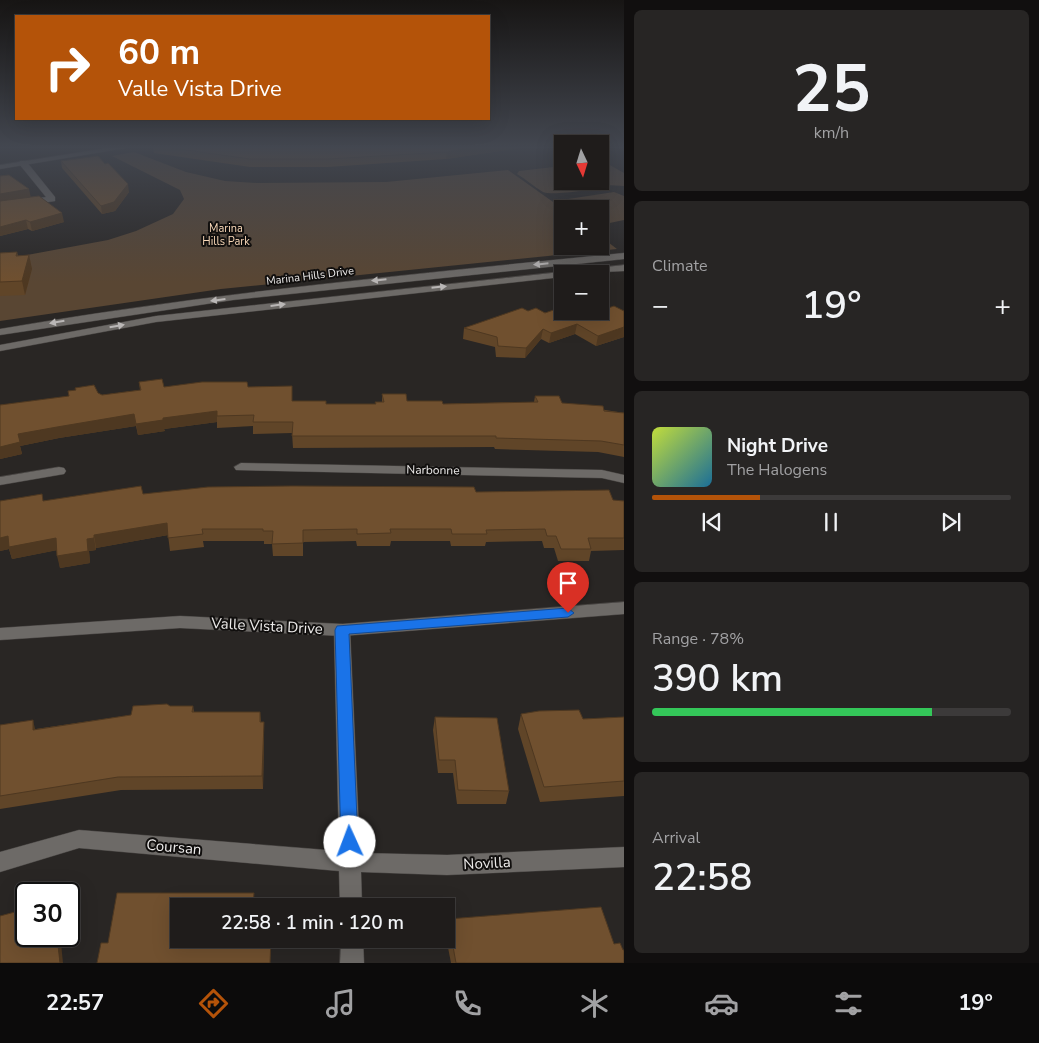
<!DOCTYPE html>
<html lang="en">
<head>
<meta charset="utf-8">
<style>
  :root { --surface:#1f1c1b; --page:#272524; --text:#f1f3f6; --muted:#a1a1a3; --line:#3c3a3a; --accent:#b45309 }
  body { margin:0; font-family:"Nunito Sans",sans-serif; background:var(--page); color:var(--text); height:100vh; display:flex; flex-direction:column; font-size:19px; white-space:nowrap }
  * { box-sizing:border-box; margin:0 }
  p { font-size:16px; color:var(--muted) }
  .icon { flex:none; width:28px; height:28px; fill:none; stroke:currentColor; stroke-width:2; stroke-linecap:round; stroke-linejoin:round }
  .map { position:relative; flex:1; overflow:hidden }
  .side { display:flex; flex-direction:column; gap:10px; padding:10px; background:#110f0f; width:415px }
  .side>* { flex:none }
  .top-card { position:absolute; left:15px; top:15px; width:475px; height:105px; border-radius:0px; box-shadow:0 5px 20px #0002,0 0 0 1px var(--line); background:#b45309; color:#fff; overflow:hidden }
  .needle { width:32px; rotate:176deg }
  .tools { position:absolute; left:554px; top:135px; display:grid; gap:10px }
  .tools a { display:grid; place-items:center; width:55px; height:55px; border-radius:0px; background:var(--surface); box-shadow:0 5px 20px #0002,0 0 0 1px var(--line); font-size:25px }
  .speed { position:absolute; left:15px; top:882px; display:flex; gap:10px; font-size:25px; font-weight:700; text-align:center }
  .speed>* { display:grid; place-content:center; width:65px; height:65px; border-radius:50%; background:var(--surface); box-shadow:0 5px 20px #0002,0 0 0 1px var(--line); line-height:1 }
  .speed .limit { border:2px solid #111; border-radius:8px; background:#fff; color:#111 }
  .pin { position:absolute; display:grid; place-items:center; width:42px; height:42px; color:#fff; margin:-51px -21px; border-radius:50% 50% 50% 0; rotate:-45deg; box-shadow:0 0 5px #0007 }
  .pin .icon { rotate:45deg }
  .me { position:absolute; width:55px; margin:-28px; rotate:358deg; stroke-linejoin:round; filter:drop-shadow(0 0 4px #0008) }
  .turn { display:flex; align-items:center; gap:18px; height:105px; padding:0 20px; font-size:22px }
  .turn .icon { width:65px; height:65px; stroke-width:2.5 }
  .turn b { display:block; font-size:35px; line-height:42px }
  .big { font-size:38px; font-weight:600; line-height:1.1 }
  .side .widget { flex:1; display:flex; flex-direction:column; justify-content:center; gap:8px; min-width:0; padding:0 18px; border-radius:8px; background:var(--page) }
  .side .dial { align-items:center; gap:0 }
  .dial b { font-size:65px; line-height:1 }
  .song { display:flex; align-items:center; gap:15px }
  .cover { width:60px; height:60px; border-radius:8px; background:linear-gradient(135deg,hsl(70 70% 55%),hsl(200 70% 35%)) }
  .played { height:5px; border-radius:2px; background:linear-gradient(90deg,var(--accent) 30%,var(--line) 30%) }
  .keys { display:flex; justify-content:space-around; direction:ltr }
  .heat { display:flex; justify-content:space-between; align-items:center; font-size:28px; direction:ltr }
  .charge { height:8px; border-radius:4px; background:linear-gradient(90deg,#34c759 78%,var(--line) 0) }
  .trip { position:absolute; left:170px; top:898px; width:285px; height:50px; border-radius:0px; background:var(--surface); box-shadow:0 5px 20px #0002,0 0 0 1px var(--line); font-weight:600; line-height:50px; text-align:center }
  .tab-bar { display:flex; height:80px; justify-content:space-around; align-items:center; background:#0c0b0b; color:var(--muted) }
  .tab-bar .icon { width:35px; height:35px }
  .tab-bar .selected { color:var(--accent) }
  .tab-bar b { font-size:22px; color:var(--text) }
  main { display:flex; flex:1; min-height:0 }
  .map>svg:first-child { display:block }
</style>
</head>
<body>
<main>
<div class="map">
<svg width="624" height="963" viewBox="0 0 624 963">
  <rect width="100%" height="100%" fill="#292624"/>
  <g fill="#594633">
    <path d="M134,152L186,172L225,181L257,183L386,182L508,170L563,209L562,246H600V236L617,249L221,289L0,321V260L108,240L136,231L173,214L184,199L180,190L112,156Z"/>
    <path d="M600,163L608,164L624,173V186L607,185L605,188C594,189 552,196 543,192C534,187 526,179 517,174L519,171L562,166V181H600Z"/>
    <path d="M614,192L624,196V220L600,225V209H568L555,201Z"/>
  </g>
  <g fill="none" stroke-linecap="round" stroke-linejoin="round">
    <defs>
      <g id="minor">
        <path d="M20,161H26L55,197V201L0,209V205L46,197L20,165Z"/>
        <path d="M241,463L602,470L624,475V483L602,478L236,470L234,467Z"/>
        <path d="M59,467L64,468L66,471L64,474L0,485V477Z"/>
        <path d="M342,624L348,626L350,630L360,853L447,855L624,847V867L447,875L361,872L362,906H340L339,871L79,848L0,872V852L79,830L339,851L334,630L336,626Z"/>
        <path d="M341,939H363L364,963H340Z"/>
      </g>
      <g id="tertiary">
        <path d="M107,148H126L0,169V165Z"/>
        <path d="M624,253V259L233,300L0,335V329C207,293 415,274 624,253Z"/>
        <path d="M624,265V271L562,274V277L156,322L0,351V345L156,316Z"/>
        <path d="M624,602V614L342,636L180,628L0,640V628L180,616L342,624Z"/>
      </g>
    </defs>
    <use href="#minor" stroke="#474442" stroke-width="1"/>
    <use href="#tertiary" stroke="#474442" stroke-width="1"/>
    <use href="#minor" fill="#6d6a67" fill-rule="evenodd"/>
    <use href="#tertiary" fill="#6d6a67" fill-rule="evenodd"/>
  </g>
  <g fill="#604528">
    <path d="M153,148H520L446,159L328,167H250L154,153Z"/>
    <path d="M61,161L129,192L115,211L102,214L62,168Z"/>
    <path d="M0,176L31,198L64,222L32,231L28,229L0,236Z"/>
    <path d="M17,252L18,256L29,255L32,269L25,295L0,296V253Z"/>
    <path d="M528,311L582,316L624,311V337L596,346L575,334L549,343L541,339L525,358L496,357L495,347L463,339L464,328Z"/>
    <path d="M139,382L164,387H248L292,401L326,404H375L382,402V394L407,401L443,404L534,402L535,396L562,403L624,413V457L598,452L495,449L494,447L293,448L292,433L253,434V426L217,428V422L164,429L165,431L138,435L136,426L59,438L20,446L22,454L0,459V405L98,393L102,395L140,390Z"/>
    <path d="M476,492L624,501V550L591,551L589,561H558L554,548H544L542,541L486,542L485,546H451L450,541H391L390,546H357L356,541L303,542V556H273L272,544H264V541H203L204,547L170,551L168,535L96,548V550L89,551L90,563L60,568L57,550L12,559L9,549L0,551V501H43L143,494Z"/>
    <path d="M170,706H193L194,712H260L261,722L264,735L263,789L121,790L0,809V725L36,729L131,715Z"/>
    <path d="M521,714L583,719L624,717V796L540,802L518,729Z"/>
    <path d="M435,717L509,791L506,804H457L453,773H438L433,730Z"/>
    <path d="M448,919L614,944L623,950L624,963H451L446,937Z"/>
  </g>
  <g fill="#4e3821">
    <path d="M470,148H520L446,159L447,152Z"/>
    <path d="M128,184L129,192L115,211L102,214L101,206Z"/>
    <path d="M29,189L31,198L0,203V194Z"/>
    <path d="M62,213L64,222L32,231L30,222Z"/>
    <path d="M26,220L28,229L0,236V227Z"/>
    <path d="M29,255L32,269L25,295L22,281Z"/>
    <path d="M577,324L575,334L549,343L551,333Z"/>
    <path d="M624,327V337L596,346L598,336Z"/>
    <path d="M543,329L541,339L525,358L526,348Z"/>
    <path d="M217,411V422L164,429L165,431L138,435L136,424L163,418Z"/>
    <path d="M134,414L136,426L59,438L20,446L22,454L0,459V447L18,434L57,427Z"/>
    <path d="M167,523L168,535L96,548L94,535Z"/>
    <path d="M8,536L56,538L58,550L12,559L9,549L0,551V538Z"/>
    <path d="M94,538L96,550L89,551L90,563L60,568L57,556L87,539Z"/>
    <path d="M33,720L36,733L33,730Z"/>
    <path d="M264,722V735L263,789L262,776Z"/>
    <path d="M57,936H59L61,943L63,963H60Z"/>
  </g>
  <g fill="#70502f" stroke="#4e3821">
    <path d="M172,148H470L447,152L328,159H250Z"/>
    <path d="M98,156L105,164L108,163L128,184L114,202L101,206L61,161Z"/>
    <path d="M9,175L29,189L0,194V176Z"/>
    <path d="M39,196L62,213L30,222L26,220L0,227V201Z"/>
    <path d="M17,252L16,256L29,255L22,281L0,282V253Z"/>
    <path d="M614,306L624,311V327L598,336L577,324L551,333L543,329L526,348L498,346L497,337L464,328L522,308L528,311L536,308L545,313L562,307V311H573L582,316L600,311Z"/>
    <path d="M162,379L164,387L202,382H247L248,387L292,386V401H326V404H376L375,402H384L382,394H406L407,401H442L443,404L538,402L535,396H559L562,403L603,406L604,411L624,413V445L601,441L496,438V436H292L293,422H253L254,415L217,416V411L163,418V420L136,424L134,414L57,427L18,434L20,442L0,447V405L69,396L68,391L76,390L75,388L94,385L98,393L102,395L141,390L139,382Z"/>
    <path d="M141,486L143,494L208,487L292,486L474,487L476,492L609,490L613,500L624,501V538H588L591,549H561L556,536H547L545,529L486,530L487,534H452L451,529H390L391,533L357,534V529L303,530V543L272,544L273,531H263V529H202L203,534L168,538L167,523L94,535V538L87,539L88,551L57,556L56,538L9,547L8,536L0,538V501L42,494L43,501Z"/>
    <path d="M167,704L170,706H193L192,712H260V722H264L262,776L118,777L0,796V725L33,720V730L131,715L133,706Z"/>
    <path d="M579,710L583,719L624,717V781L544,787L521,714L539,711Z"/>
    <path d="M435,717L497,718L509,791L458,790L455,760H439Z"/>
    <path d="M117,893H254L253,906H179V939H271L270,963H97L101,943H108Z"/>
    <path d="M601,907L614,944L620,943L623,950H624V963H456L448,919Z"/>
    <path d="M26,909V936H57L60,963H0V916Z"/>
  </g>
  <defs><path id="oneway-solid" d="M-6-.8H1V-3.2L6.5 0L1 3.2V.8H-6Z" transform="scale(1.25)"/></defs>
  <g fill="#bab7b6">
    <use href="#oneway-solid" transform="translate(541 264) rotate(174)"/>
    <use href="#oneway-solid" transform="translate(379 280) rotate(174)"/>
    <use href="#oneway-solid" transform="translate(439 287) rotate(-6)"/>
    <use href="#oneway-solid" transform="translate(218 300) rotate(173)"/>
    <use href="#oneway-solid" transform="translate(278 305) rotate(-7)"/>
    <use href="#oneway-solid" transform="translate(57 322) rotate(170)"/>
    <use href="#oneway-solid" transform="translate(117 326) rotate(-10)"/>
  </g>
  <linearGradient id="sky" x2="0" y2="1"><stop stop-color="#171514"/><stop offset="0.52" stop-color="#434750"/><stop offset="1" stop-color="#434750" stop-opacity="0"/></linearGradient>
  <rect width="624" height="283" fill="url(#sky)"/>
  <path fill="#1a73e8" stroke="#114b97" d="M568,608L574,613L568,617L349,634L358,842L356,848L350,850L343,848L341,842L335,630L337,626Z"/>
  <g text-anchor="middle" dominant-baseline="central" stroke-width="4" stroke-linejoin="round" paint-order="stroke">
    <g font-size="11" fill="#f9d8b8" stroke="#110f0e">
      <text x="226" y="228">Marina<tspan x="226" dy="13">Hills Park</tspan></text>
    </g>
    <g font-size="11" fill="#edebea" stroke="#110f0e">
      <text transform="translate(310 276) rotate(-7)">Marina Hills Drive</text>
    </g>
    <g font-size="12" fill="#edebea" stroke="#110f0e">
      <text transform="translate(433 470) rotate(1)">Narbonne</text>
    </g>
    <g font-size="15" fill="#edebea" stroke="#110f0e">
      <text transform="translate(267 626) rotate(3)">Valle Vista Drive</text>
      <text transform="translate(174 847) rotate(5)">Coursan</text>
      <text transform="translate(487 863) rotate(-3)">Novilla</text>
    </g>
  </g>
</svg>
<div class="tools">
<a><svg class="needle" viewBox="-14 -14 28 28"><path d="M0-13l5 13h-10z" fill="#e53935"/><path d="M0 13l5-13h-10z" fill="#a1a1a3"/></svg></a>
<a>+</a>
<a>−</a>
</div>
<div class="speed"><div class="limit">30</div></div>
<div class="pin" style="left:568px;top:613px;background:#d93025"><svg class="icon" aria-label="arrive" viewBox="0 0 24 24"><path d="M6 21V4h12l-3 4 3 4H6"/></svg></div>
<svg class="me" style="left:350px;top:842px" viewBox="-20 -20 40 40"><circle r="19" fill="#fff"/><path d="M0-13L10 11 0 6-10 11z" fill="#1a73e8"/></svg>
<div class="trip">22:58 · 1 min · 120 m</div>
<div class="top-card">
<div class="turn"><svg class="icon" aria-label="right" viewBox="0 0 24 24"><path d="M7 20v-9h11M14 6l5 5-5 5"/></svg><div><b>60 m</b>Valle Vista Drive</div></div>
</div>
</div>
<section class="side">
<div class="widget dial"><b>25</b><p>km/h</p></div>
<div class="widget"><p>Climate</p>
<div class="heat"><a>−</a><b class="big">19°</b><a>+</a></div>
</div>
<div class="widget">
<div class="song"><i class="cover"></i><div><b>Night Drive</b><p>The Halogens</p></div></div>
<div class="played"></div>
<div class="keys"><svg class="icon" aria-label="previous" viewBox="0 0 24 24"><path d="M18 5L8 12l10 7zM5 5v14"/></svg><svg class="icon" aria-label="pause" viewBox="0 0 24 24"><path d="M8 5v14M16 5v14"/></svg><svg class="icon" aria-label="next" viewBox="0 0 24 24"><path d="M6 5l10 7-10 7zM19 5v14"/></svg></div>
</div>
<div class="widget"><p>Range · 78%</p><b class="big">390 km</b><div class="charge"></div></div>
<div class="widget"><p>Arrival</p><b class="big">22:58</b></div>
</section>
</main>
<nav class="tab-bar">
<b>22:57</b>
<svg class="icon selected" aria-label="directions" viewBox="0 0 24 24"><path d="M12 3l9 9-9 9-9-9zM9 14v-3h6M13 9l2 2-2 2"/></svg>
<svg class="icon" aria-label="music" viewBox="0 0 24 24"><path d="M9 18V5l10-2v13"/><circle cx="6" cy="18" r="3"/><circle cx="16" cy="16" r="3"/></svg>
<svg class="icon" aria-label="phone" viewBox="0 0 24 24"><path d="M5 4h4l2 5-3 2q2 4 5 5l2-3 5 2v4C11 20 4 13 5 4z"/></svg>
<svg class="icon" aria-label="climate" viewBox="0 0 24 24"><path d="M12 3v18M4 7l16 10M4 17L20 7"/></svg>
<svg class="icon" aria-label="car" viewBox="0 0 24 24"><path d="M5 17H2v-5l4-1 3-4h7l3 4 3 1v5h-3M9 17h6M6 11h13"/><circle cx="7" cy="17" r="2"/><circle cx="17" cy="17" r="2"/></svg>
<svg class="icon" aria-label="filters" viewBox="0 0 24 24"><path d="M4 7h16M4 17h16"/><circle cx="9" cy="7" r="2"/><circle cx="15" cy="17" r="2"/></svg>
<b>19°</b>
</nav>
</body>
</html>
